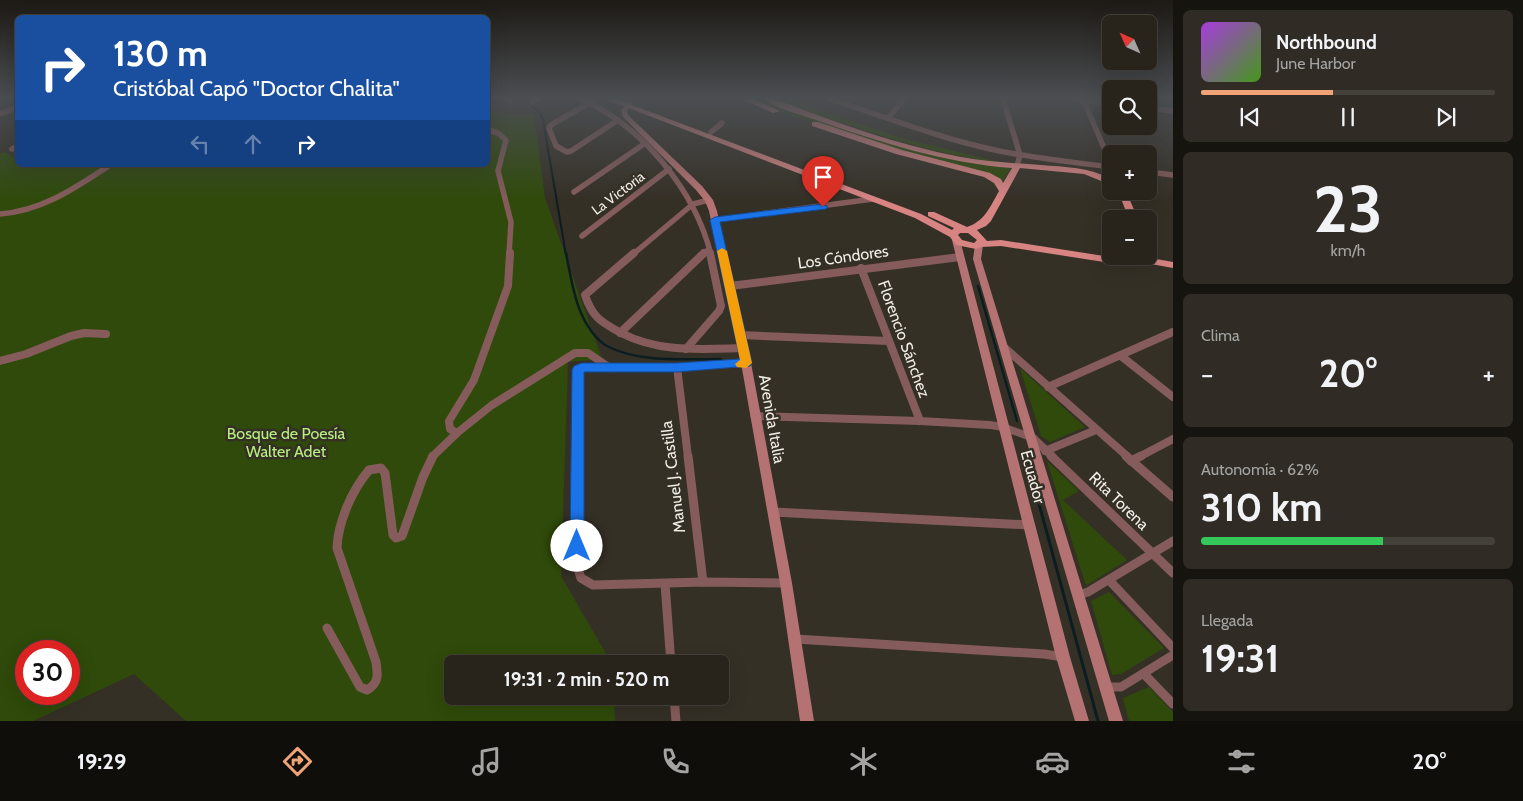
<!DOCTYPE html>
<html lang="es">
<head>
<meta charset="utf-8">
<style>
  :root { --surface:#28241c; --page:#302c25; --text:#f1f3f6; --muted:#a5a4a3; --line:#44413b; --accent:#efa376 }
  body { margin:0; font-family:Cabin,sans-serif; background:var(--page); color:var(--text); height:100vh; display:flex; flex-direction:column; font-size:19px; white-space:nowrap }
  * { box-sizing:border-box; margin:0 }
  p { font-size:16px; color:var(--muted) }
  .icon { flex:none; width:28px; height:28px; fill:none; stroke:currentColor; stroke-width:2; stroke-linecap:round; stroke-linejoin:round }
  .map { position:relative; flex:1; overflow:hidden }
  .side { display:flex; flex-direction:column; gap:10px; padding:10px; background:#16140f; width:350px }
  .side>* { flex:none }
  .guide { position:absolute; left:15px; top:15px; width:475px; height:152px; border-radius:8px; box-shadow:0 5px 20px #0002,0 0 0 1px var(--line); background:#1a4fa0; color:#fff; overflow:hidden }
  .needle { width:32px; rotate:315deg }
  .buttons { position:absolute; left:1102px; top:15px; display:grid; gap:10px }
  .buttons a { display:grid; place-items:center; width:55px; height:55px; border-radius:8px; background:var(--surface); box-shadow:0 5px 20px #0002,0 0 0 1px var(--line); font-size:25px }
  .speed { position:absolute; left:15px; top:640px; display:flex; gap:10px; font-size:25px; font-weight:700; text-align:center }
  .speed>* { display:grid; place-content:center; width:65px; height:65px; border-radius:50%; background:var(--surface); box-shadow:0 5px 20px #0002,0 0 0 1px var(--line); line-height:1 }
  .speed .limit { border:8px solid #d22; background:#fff; color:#111 }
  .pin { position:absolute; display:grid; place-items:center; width:42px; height:42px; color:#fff; margin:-51px -21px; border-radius:50% 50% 50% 0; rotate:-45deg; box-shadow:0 0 5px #0007 }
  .pin .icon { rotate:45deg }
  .me { position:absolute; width:55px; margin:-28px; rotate:0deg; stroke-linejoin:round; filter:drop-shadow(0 0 4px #0008) }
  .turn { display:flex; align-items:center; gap:18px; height:105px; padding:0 15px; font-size:22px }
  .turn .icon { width:65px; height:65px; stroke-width:2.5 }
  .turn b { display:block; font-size:35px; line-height:42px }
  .lanes { display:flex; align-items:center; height:48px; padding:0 15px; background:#0003; justify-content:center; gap:25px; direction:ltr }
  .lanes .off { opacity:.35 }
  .big { font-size:38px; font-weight:700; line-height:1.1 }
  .side .widget { flex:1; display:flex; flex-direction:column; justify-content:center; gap:8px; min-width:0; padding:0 18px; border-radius:8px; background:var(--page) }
  .side .dial { align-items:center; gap:0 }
  .dial b { font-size:65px; line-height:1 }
  .song { display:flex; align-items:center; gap:15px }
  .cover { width:60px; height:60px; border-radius:8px; background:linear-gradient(135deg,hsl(280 70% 55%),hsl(100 70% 35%)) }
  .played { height:5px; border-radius:2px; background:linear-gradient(90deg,var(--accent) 45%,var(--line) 45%) }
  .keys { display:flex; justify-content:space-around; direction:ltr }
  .heat { display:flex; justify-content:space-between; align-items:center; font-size:28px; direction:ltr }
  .charge { height:8px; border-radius:4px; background:linear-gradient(90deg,#34c759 62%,var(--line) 0) }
  .trip { position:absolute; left:444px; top:655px; width:285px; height:50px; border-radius:8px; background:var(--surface); box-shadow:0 5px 20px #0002,0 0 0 1px var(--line); font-weight:700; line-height:50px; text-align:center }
  .dock { display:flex; height:80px; justify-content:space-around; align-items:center; background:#100e0b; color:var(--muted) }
  .dock .icon { width:35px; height:35px }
  .dock .current { color:var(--accent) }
  .dock b { font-size:22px; color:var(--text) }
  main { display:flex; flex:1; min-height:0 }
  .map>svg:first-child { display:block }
</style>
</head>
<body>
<main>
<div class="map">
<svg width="1173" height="721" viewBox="0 0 1173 721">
  <rect width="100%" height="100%" fill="#353026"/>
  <g fill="#2f4a0a" fill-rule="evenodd">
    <path d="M761,99C841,127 926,161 1011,167L1002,183L994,177L880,145L747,100Z"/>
    <path d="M789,99L901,138L1008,164C927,154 850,126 774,100Z"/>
    <path d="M488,110L504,114H534L545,198L602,359L568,362L561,576L612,664H452V696H614L615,721H186L134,674L33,721H0V153L5,152L17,159L18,165H488ZM26,651H69V694H26Z"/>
    <path d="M1020,368L1085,427L1050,442L1041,436Z"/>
    <path d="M1047,461L1079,491L1063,500L1127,560L1087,585L1085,583Z"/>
    <path d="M1109,592L1164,648L1121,674L1112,675L1091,601Z"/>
    <path d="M1149,687L1173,712V721H1129L1123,698Z"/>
  </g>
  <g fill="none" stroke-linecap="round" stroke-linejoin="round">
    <path stroke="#0c1d21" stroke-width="2" d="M525,99L540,113L543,120L566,255"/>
    <g stroke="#0c1d21" stroke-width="2.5">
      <path d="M566,253C570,273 573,295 581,313C586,325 596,340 607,346C638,363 687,359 721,359"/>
      <path d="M978,286L1017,421"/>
      <path d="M1026,455L1027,457"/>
    </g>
    <path stroke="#0c1d21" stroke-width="3" d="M1026,456L1098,721"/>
    <g stroke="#855c5b" stroke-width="5.5">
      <path d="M506,99L510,101"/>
      <path d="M581,99C642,126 695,190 711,255"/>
      <path d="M830,99C883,116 936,137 990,149C1030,158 1071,162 1111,167"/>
      <path d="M1003,99L1020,155L1017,166"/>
      <path d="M1074,99L1111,104"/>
      <path d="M1083,99L1111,164"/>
      <path d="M532,102L537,99"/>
      <path d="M589,103L551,125L549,128L556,146L567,152L571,151L618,120"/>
      <path d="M1149,108L1173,111"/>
      <path d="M0,114L18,107"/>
      <path d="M888,118L904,99"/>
      <path d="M488,130L498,133L506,140L498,171L511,222L509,255"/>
      <path d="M711,132L722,123"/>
      <path d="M12,149L18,146"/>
      <path d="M1149,172L1173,175"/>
      <path d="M574,192L644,144"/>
      <path d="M0,214C42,211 75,188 110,165"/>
      <path d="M715,220L873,199"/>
      <path d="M582,236L669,169"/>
      <path d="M632,255L693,204L709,200"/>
      <path d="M703,255L709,249"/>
    </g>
    <g stroke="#855c5b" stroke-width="8">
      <path d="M634,253L585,295C592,317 601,322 621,333C660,353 700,349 743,348"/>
      <path d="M861,268L920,421"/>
      <path d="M730,286L960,257"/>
      <path d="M620,333L704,253"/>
      <path d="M740,335L889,341"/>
      <path d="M1005,348L1128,457"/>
      <path d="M686,349L719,311L721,306L710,253"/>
      <path d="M1121,356L1173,397"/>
      <path d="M0,361L26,354L71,336L84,333L106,334"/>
      <path d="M677,367L688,457"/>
      <path d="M1048,387L1173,332"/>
      <path d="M457,433L450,429L449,421L474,380L508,286L510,253"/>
      <path d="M1033,438L1053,457"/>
      <path d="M1045,451L1096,430"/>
      <path d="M432,457L457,433L492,405L575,353H588L610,368"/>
      <path d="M578,457V370L582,368L677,367L746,363"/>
      <path d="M1139,457L1173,439"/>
    </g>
    <g stroke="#855c5b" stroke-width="9">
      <path d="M578,456L577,566L581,578L593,585L703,582L786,583"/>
      <path d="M688,456L703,582"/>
      <path d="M1051,456L1173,573"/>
      <path d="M1126,456L1173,497"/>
      <path d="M1131,461L1141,456"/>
      <path d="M773,512L1029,525"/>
      <path d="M1109,580L1173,648"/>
      <path d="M665,584L671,664"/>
      <path d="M1078,595L1088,592L1173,541"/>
      <path d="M327,628L360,687L367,690C379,683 378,675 376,662L337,548C338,522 352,490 369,470L381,468L385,473L393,535L396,538L402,536L423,477L433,456"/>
      <path d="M795,639L1044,654L1063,657"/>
      <path d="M1144,674L1173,704"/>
      <path d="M1107,687H1121L1173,655"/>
      <path d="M674,696L676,721"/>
    </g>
    <path fill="#855c5b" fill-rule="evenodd" d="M755,412L920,417L990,421L1003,423L1036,435L1038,438L1036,441L1033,442L1003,431L990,429L920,425L755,420L752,419L750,416L752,413Z"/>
    <g fill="#b47372" fill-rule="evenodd">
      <path d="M628,102L633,103L627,111L628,115L702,186L713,200L717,211L751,363L792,583L814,721H800L780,583L741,363L709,211L705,201L696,190L623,117L621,111Z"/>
      <path d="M956,237L960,240L1070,657L1089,721H1075L1056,657L952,240Z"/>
      <path d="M979,242L983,245L981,259L1123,721H1109L973,259L975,245Z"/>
    </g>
    <g fill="#d88483" fill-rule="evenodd">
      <path d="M605,99H616L921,214L952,230L954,228L928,216V212H934L967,227C985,221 990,207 999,191L994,183L984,177L896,154L812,126V122H818L902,150L990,173L1001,179L1003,183L1012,168C944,163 880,142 816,120C799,114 778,109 763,99H774C835,122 897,145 961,157C987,162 1014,163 1041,165C1065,167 1089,167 1111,179V185L1084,174L1020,168L991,221L986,226L977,230L987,241L1001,240L1117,258L1145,257L1173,262V268L1151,264H1117L1001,246L981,247L976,249L956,245L950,237L915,218ZM960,233H968L977,240L974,243L962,240L958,235Z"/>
      <path d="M742,99H753L780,111L773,113Z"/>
      <path d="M1118,191H1126L1138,219H1129Z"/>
    </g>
  </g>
  <linearGradient id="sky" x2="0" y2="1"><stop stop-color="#1d1a15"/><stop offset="0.49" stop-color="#4b4e52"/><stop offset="1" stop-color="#4b4e52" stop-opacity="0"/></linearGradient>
  <rect width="1173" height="200" fill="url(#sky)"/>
  <path fill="#1a73e8" stroke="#114b97" d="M823,204L828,207L826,209L720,222L752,363L750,366L677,372H584V546L582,551L577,553L572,551L570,546L572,370L574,366L582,363H677L740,359L710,220L715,217Z"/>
  <path fill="#f59e0b" d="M722,248L727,251L752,363L746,368L737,367L735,364L740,360L717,251Z"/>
  <g text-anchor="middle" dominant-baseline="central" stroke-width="5" stroke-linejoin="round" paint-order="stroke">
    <g font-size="14" fill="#f1eee7" stroke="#353026">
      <text transform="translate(618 193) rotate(-37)">La Victoria</text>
    </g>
    <g font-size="16" fill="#f1eee7" stroke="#353026">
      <text transform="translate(843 257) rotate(-8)">Los Cóndores</text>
      <text transform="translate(904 339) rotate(70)">Florencio Sánchez</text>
      <text transform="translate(772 419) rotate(80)">Avenida Italia</text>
      <text transform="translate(673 477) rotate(-97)">Manuel J. Castilla</text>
      <text transform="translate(1033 477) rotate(75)">Ecuador</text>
      <text transform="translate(1119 501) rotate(44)">Rita Torena</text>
    </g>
    <g font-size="16" fill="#b8ef80" stroke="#353026">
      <text x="286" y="433">Bosque de Poesía<tspan x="286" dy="18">Walter Adet</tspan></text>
    </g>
  </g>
</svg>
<div class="buttons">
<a><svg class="needle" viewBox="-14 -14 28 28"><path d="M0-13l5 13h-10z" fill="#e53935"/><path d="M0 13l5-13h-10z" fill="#a5a4a3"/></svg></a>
<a><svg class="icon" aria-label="search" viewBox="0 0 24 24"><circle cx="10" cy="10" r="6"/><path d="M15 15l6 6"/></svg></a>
<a>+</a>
<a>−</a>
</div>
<div class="speed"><div class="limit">30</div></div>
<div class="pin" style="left:823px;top:207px;background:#d93025"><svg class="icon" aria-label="arrive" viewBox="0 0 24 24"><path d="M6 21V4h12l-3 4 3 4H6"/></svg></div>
<svg class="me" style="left:577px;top:546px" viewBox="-20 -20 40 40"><circle r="19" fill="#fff"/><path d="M0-13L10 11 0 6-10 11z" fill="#1a73e8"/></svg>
<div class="trip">19:31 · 2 min · 520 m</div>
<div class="guide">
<div class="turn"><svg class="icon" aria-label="right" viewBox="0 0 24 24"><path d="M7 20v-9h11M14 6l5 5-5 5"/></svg><div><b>130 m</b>Cristóbal Capó &quot;Doctor Chalita&quot;</div></div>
<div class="lanes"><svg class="icon off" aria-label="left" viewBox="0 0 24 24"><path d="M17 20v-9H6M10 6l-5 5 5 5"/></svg><svg class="icon off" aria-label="ahead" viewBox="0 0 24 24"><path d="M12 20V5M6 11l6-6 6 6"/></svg><svg class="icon" aria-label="right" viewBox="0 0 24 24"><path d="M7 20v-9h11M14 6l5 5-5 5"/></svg></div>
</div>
</div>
<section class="side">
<div class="widget">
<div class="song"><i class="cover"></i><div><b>Northbound</b><p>June Harbor</p></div></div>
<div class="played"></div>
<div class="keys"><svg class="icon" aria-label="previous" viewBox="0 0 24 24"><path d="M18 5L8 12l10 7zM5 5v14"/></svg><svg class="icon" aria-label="pause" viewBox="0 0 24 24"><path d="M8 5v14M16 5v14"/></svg><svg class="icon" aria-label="next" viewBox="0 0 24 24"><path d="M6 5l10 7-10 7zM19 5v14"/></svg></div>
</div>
<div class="widget dial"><b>23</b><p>km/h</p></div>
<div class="widget"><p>Clima</p>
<div class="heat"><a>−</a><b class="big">20°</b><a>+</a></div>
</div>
<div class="widget"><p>Autonomía · 62%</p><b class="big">310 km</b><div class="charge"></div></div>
<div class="widget"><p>Llegada</p><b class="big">19:31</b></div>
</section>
</main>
<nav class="dock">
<b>19:29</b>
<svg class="icon current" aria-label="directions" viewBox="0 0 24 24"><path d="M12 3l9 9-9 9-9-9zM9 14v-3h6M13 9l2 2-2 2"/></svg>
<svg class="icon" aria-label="music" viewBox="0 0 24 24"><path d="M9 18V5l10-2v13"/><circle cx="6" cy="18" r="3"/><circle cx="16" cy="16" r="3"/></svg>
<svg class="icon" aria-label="phone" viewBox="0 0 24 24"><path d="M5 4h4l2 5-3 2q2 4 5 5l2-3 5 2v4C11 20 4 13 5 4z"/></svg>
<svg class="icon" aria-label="climate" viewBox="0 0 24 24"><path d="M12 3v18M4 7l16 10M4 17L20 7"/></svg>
<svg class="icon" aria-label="car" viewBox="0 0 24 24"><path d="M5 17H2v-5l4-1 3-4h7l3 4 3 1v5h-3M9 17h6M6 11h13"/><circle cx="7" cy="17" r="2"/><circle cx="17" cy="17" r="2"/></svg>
<svg class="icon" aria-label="filters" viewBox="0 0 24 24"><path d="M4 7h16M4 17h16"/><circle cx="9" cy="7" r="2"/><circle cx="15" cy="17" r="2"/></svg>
<b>20°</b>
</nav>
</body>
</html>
